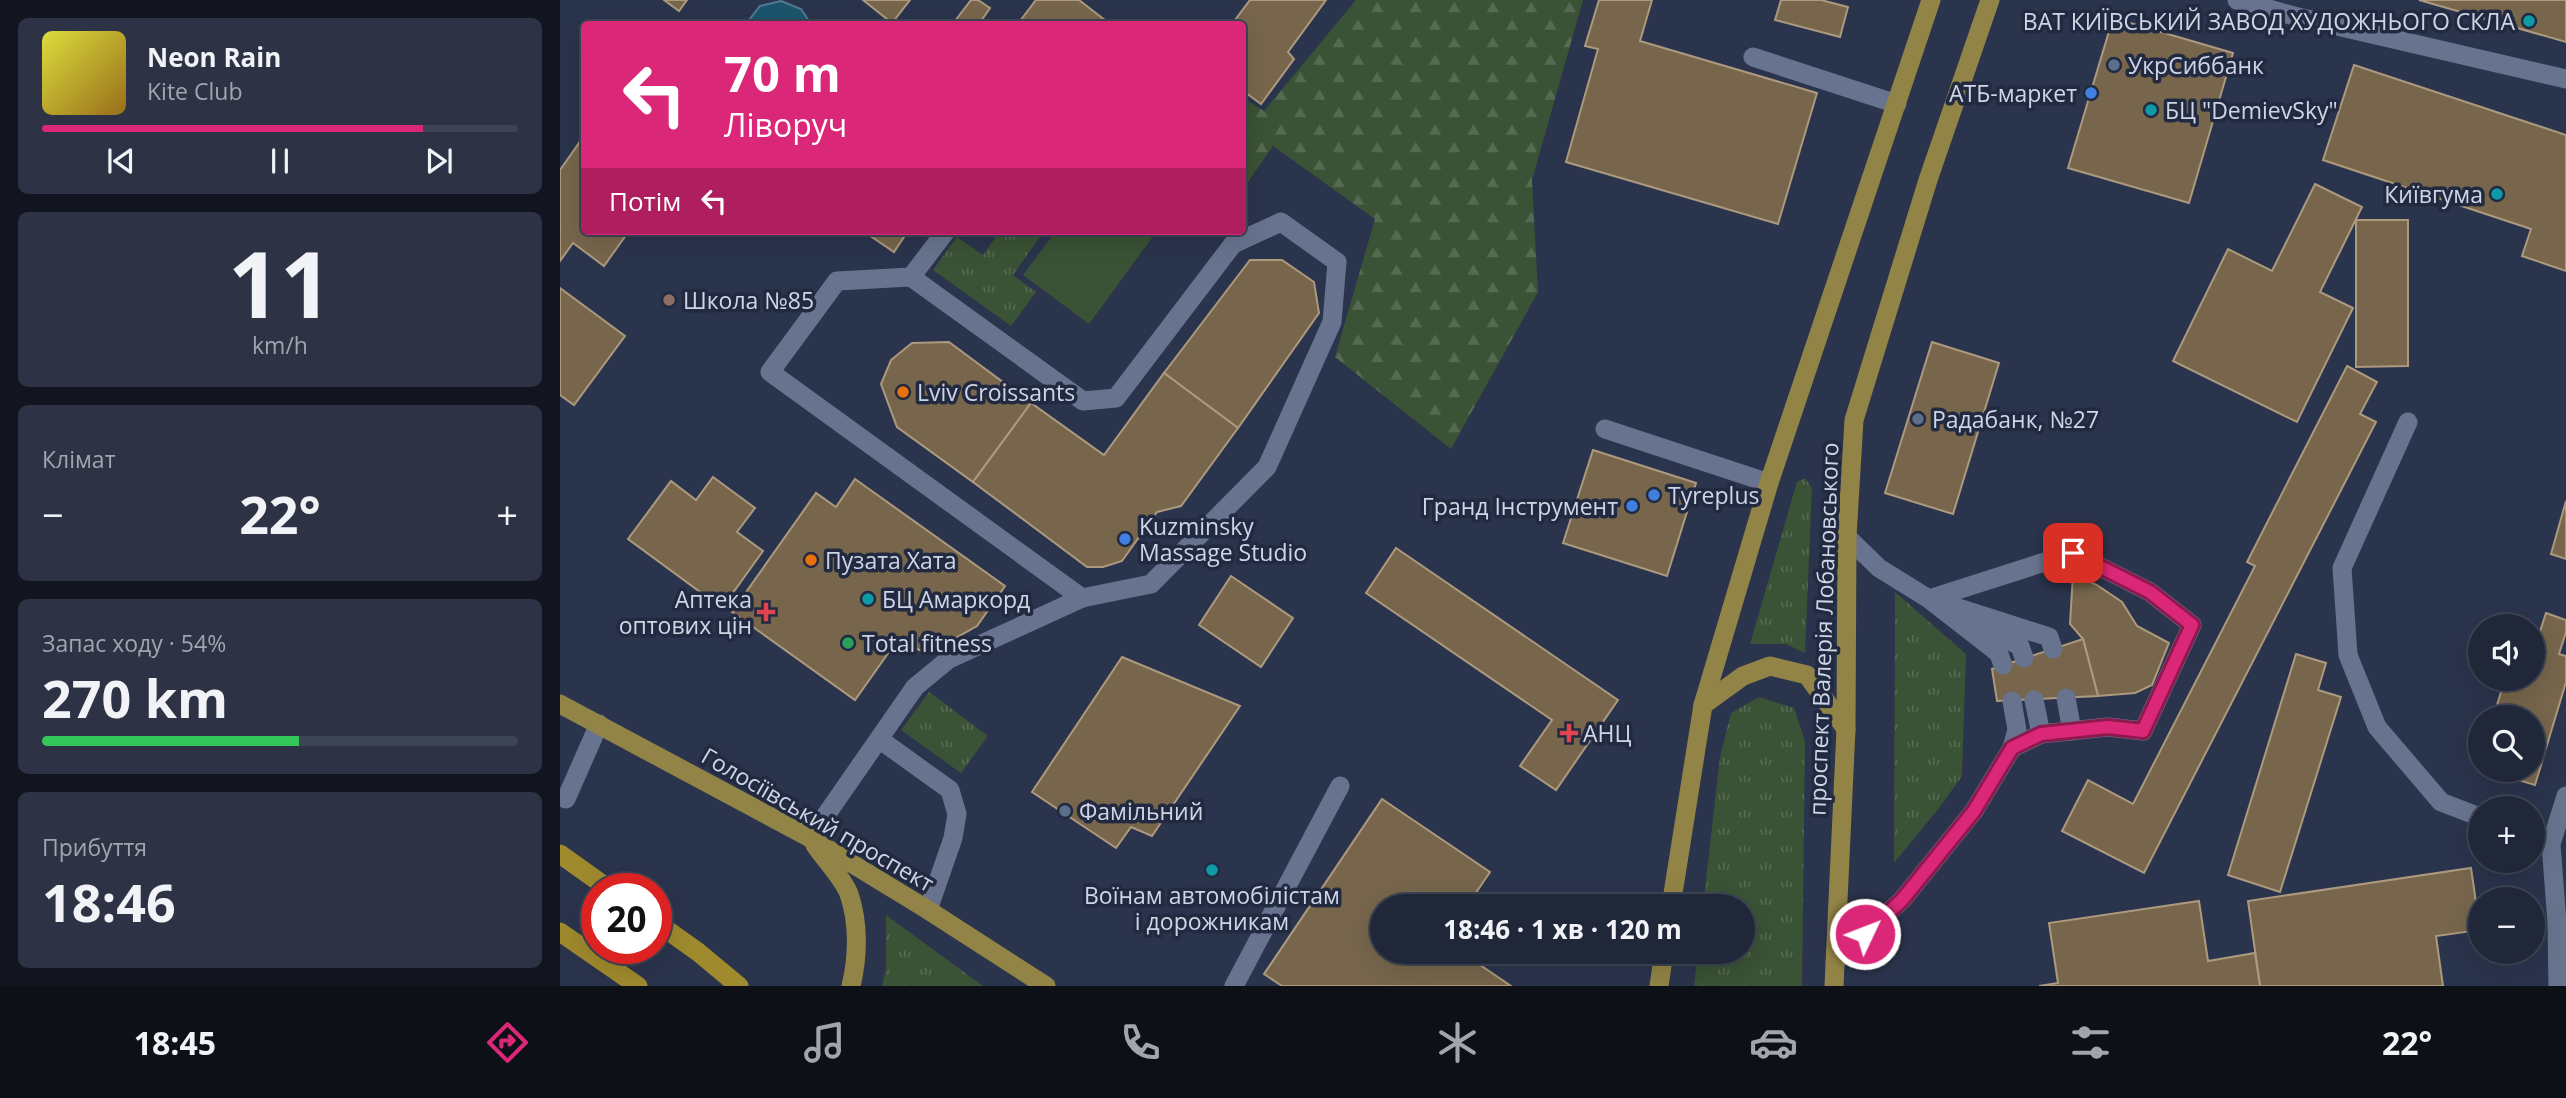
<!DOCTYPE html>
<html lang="uk">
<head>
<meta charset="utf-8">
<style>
  :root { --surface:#202739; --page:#2d3344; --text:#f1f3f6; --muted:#a2a5ae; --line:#3d4453; --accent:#db2777 }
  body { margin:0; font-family:"Open Sans",sans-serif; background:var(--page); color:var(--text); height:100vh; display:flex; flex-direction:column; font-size:26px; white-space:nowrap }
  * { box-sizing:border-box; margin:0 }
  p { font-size:23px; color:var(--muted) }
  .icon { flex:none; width:38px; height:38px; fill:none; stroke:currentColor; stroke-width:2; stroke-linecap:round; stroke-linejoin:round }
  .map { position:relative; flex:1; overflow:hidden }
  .panel { display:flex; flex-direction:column; gap:18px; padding:18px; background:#12151f; width:560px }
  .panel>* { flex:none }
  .guide { position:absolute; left:21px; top:21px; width:665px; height:214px; border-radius:7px; box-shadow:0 7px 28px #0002,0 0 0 2px var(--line); background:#db2777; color:#fff; overflow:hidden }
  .controls { position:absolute; left:1908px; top:614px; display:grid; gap:14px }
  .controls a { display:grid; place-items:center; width:77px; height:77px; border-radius:50%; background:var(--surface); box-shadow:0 7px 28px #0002,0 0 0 2px var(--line); font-size:35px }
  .speed { position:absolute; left:21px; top:873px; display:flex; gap:14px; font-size:35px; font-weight:700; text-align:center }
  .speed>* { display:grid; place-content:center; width:91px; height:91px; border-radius:50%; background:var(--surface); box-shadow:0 7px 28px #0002,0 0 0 2px var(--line); line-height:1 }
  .speed .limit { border:10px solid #d22; background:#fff; color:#111 }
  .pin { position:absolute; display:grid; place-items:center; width:60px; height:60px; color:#fff; margin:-30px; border-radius:14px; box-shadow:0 4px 10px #0006 }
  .me { position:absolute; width:77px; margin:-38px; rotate:47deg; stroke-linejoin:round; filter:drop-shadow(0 0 5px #0008) }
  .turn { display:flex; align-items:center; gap:24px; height:147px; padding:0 28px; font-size:32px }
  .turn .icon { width:91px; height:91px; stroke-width:2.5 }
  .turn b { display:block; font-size:49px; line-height:60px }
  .then { display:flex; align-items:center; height:66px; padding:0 28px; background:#0003; gap:14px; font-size:26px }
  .big { font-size:52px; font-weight:700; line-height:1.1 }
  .panel .card { flex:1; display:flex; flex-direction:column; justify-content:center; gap:10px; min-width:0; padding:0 24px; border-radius:10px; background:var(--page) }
  .panel .dial { align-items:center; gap:0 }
  .dial b { font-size:91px; line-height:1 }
  .song { display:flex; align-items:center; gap:21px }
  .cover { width:84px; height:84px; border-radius:10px; background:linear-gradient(135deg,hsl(60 70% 55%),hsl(40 70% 35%)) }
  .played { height:7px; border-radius:4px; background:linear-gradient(90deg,var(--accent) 80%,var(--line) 80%) }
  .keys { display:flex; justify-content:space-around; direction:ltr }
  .heat { display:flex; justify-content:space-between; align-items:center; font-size:38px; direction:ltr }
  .charge { height:10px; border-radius:5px; background:linear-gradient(90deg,#34c759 54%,var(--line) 0) }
  .trip { position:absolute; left:810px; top:894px; width:385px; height:70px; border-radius:35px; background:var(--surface); box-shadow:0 7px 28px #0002,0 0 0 2px var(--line); font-weight:700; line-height:70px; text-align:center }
  .menu { display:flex; height:112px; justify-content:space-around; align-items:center; background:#0d1017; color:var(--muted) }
  .menu .icon { width:49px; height:49px }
  .menu .current { color:var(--accent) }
  .menu b { font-size:32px; color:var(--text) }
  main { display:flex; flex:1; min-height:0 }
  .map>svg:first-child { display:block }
</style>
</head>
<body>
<main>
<section class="panel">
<div class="card">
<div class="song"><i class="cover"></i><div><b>Neon Rain</b><p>Kite Club</p></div></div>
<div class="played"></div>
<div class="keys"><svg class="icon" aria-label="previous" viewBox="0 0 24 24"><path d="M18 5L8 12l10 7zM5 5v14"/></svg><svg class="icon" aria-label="pause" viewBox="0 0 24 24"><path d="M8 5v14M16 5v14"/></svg><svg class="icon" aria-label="next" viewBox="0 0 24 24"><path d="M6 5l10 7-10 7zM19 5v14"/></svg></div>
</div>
<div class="card dial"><b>11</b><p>km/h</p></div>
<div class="card"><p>Клімат</p>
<div class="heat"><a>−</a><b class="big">22°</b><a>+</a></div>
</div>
<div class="card"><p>Запас ходу · 54%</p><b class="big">270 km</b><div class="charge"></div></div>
<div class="card"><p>Прибуття</p><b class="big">18:46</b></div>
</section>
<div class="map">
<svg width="2006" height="986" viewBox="0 0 2006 986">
  <defs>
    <pattern id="grass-tufts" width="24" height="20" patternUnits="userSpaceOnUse" patternTransform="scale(1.75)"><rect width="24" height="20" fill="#3a5235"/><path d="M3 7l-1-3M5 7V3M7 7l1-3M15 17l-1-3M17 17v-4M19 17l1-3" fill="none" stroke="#556a52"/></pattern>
    <pattern id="forest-firs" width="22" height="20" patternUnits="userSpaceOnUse" patternTransform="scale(1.75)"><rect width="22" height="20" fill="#3a5235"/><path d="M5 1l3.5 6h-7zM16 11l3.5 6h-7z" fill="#556a52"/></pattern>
  </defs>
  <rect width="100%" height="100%" fill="#2a344c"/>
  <g fill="url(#grass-tufts)">
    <path d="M440,231H484L453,275L476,292L451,326L373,270L397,237L423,255Z"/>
    <path d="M1245,478L1252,488L1245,653L1226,644H1190L1237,482Z"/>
    <path d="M1335,592L1406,654L1402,776L1379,808L1334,863Z"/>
    <path d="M369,692L428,736L401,773L341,730Z"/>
    <path d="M1199,697L1234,708L1245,741L1242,986H1134L1138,952H1183V906H1143L1160,757L1171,713Z"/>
    <path d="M326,915L423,986H322L326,968Z"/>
  </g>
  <path fill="url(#forest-firs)" d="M796,0H1023L972,180L978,292L891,449L775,357L815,219L713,146L683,189V98L704,111Z"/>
  <path fill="#3a5235" d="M496,231H597L529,324L463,275Z"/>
  <path fill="#1b556c" stroke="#517b90" stroke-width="2" d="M221,1L241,9L251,24H186L200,6Z"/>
  <g fill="#77664c" stroke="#ac997e" stroke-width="2">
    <path d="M104,0H127L119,11Z"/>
    <path d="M303,0H350L332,23Z"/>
    <path d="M411,0H418L430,8L419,24H400L395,21Z"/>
    <path d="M476,0H519L550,24H465L460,21Z"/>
    <path d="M690,0H766L728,52L734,59L701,104L682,90V24H672Z"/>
    <path d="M1039,0H1092L1080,41L1257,93L1218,224L1006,162L1038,49L1025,46Z"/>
    <path d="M1221,0H1261L1288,7L1280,37L1215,20Z"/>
    <path d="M1859,0H2006V42Z"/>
    <path d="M1553,18L1673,53L1629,203L1508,168Z"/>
    <path d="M1794,65L2006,135V271L1962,256L1971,229L1763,160Z"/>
    <path d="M24,136V231H69L44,266L13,243L0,261V170Z"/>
    <path d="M1755,184L1802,207L1760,292L1793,308L1737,422L1613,361L1668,249L1712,271Z"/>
    <path d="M1796,220H1848V366L1796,367Z"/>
    <path d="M312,231H348L334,252L309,235Z"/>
    <path d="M690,260H722L754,282L759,313L678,428L604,373Z"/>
    <path d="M0,288L65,336L14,405L0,395Z"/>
    <path d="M389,342L471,403L413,482L337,427L321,384L331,360L352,343Z"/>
    <path d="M1372,342L1439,363L1393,514L1325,493Z"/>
    <path d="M1787,366L1817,382L1800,414L1816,422L1584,873L1502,831L1528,780L1573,804L1695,566L1687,562Z"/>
    <path d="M604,373L678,428L621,506L597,512L562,561L543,567H527L413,482L471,403L544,455Z"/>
    <path d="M1033,450L1136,483L1107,576L1003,543Z"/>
    <path d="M153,477L195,508L177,532L203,551L162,608L68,539L111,481L136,500Z"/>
    <path d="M295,479L445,586L417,626L367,654L350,645L329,652L295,700L172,612L256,493L276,507Z"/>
    <path d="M2006,501V559L1991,554Z"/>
    <path d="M836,548L1058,700L996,790L960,766L992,720L806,593Z"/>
    <path d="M1513,574L1537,585L1562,602L1577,626L1609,643L1592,685L1575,693L1538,696L1523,639L1510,624Z"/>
    <path d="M671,576L733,618L701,667L639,625Z"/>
    <path d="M1986,613L2006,620V632L1999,654L2006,656V682L1975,785L1925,770H1972V718H1933L1945,679H1972V647H1975Z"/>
    <path d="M1523,639L1538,696L1437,701L1432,669Z"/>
    <path d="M1736,654L1766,663L1758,690L1781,697L1720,892L1668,875Z"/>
    <path d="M562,657L680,706L592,836L571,827L556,848L472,792Z"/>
    <path d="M822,799L930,872L907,906H822V952H901L951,986H722L704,974Z"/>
    <path d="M1911,868L1920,930L1876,936L1883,986H1700L1688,901Z"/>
    <path d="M1639,901L1648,961L1695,953L1700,986H1479L1498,983L1489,923Z"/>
  </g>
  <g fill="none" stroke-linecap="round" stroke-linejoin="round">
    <g stroke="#68748f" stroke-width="19">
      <path d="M1677,0L1734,16L2006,79"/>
      <path d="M1193,57L1337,104"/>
      <path d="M386,231L351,277L277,281L210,372L522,598"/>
      <path d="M1848,422L1782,568L1788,655L1817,727L1881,802L1920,817"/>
      <path d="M1045,429L1209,483"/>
      <path d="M1287,537L1319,568L1369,599L1432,648L1439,654L1443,665"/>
      <path d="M1369,599L1513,553L1590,592L1632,625L1583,731L1548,727L1481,734L1452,748"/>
      <path d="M1380,602L1489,637L1493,649"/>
      <path d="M1416,623L1460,646L1464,658"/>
      <path d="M1506,698L1512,731"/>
      <path d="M1474,700L1481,734"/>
      <path d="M319,739L390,790L397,814L393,838L368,910"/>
      <path d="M6,799L39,724"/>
      <path d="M250,838L355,687L389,659L522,598L591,584L707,467L772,322L777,262L721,222L673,244L556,398L523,401L351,277"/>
      <path d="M1275,962L1342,900L1414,811L1452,748L1457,730L1452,701"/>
      <path d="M674,986L780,786"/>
      <path d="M1998,986L1997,923L1991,844L2006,796"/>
    </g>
    <g stroke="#928446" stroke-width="19">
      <path d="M0,704L250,838L368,910L486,986"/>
      <path d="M1143,705L1183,676L1210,666L1247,675L1286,729"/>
      <path d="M255,845C265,860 283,878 289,894C299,923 298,957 291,986"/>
      <path d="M1111,906L1143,705L1209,483L1371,0"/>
      <path d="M1099,986L1104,952"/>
      <path d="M1274,986L1286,729L1287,537L1294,420L1368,180L1430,0"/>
    </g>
    <g stroke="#a08a2e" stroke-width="19">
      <path d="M0,854L49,889"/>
      <path d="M96,922L138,952L179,986"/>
      <path d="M0,932L78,986"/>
    </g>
  </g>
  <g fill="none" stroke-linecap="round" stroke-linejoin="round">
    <defs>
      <path id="route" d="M1305,934L1342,900L1414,811L1452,748L1481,734L1548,727L1583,731L1632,625L1590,592L1513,553"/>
    </defs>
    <use href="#route" stroke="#8e194d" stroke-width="18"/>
    <use href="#route" stroke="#db2777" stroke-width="12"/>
  </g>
  <g fill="#0f9aa8" stroke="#212a41" stroke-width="2.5">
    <circle cx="1969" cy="21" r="7"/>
    <circle cx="1591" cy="110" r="7"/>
    <circle cx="1937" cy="194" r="7"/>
    <circle cx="308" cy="599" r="7"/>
    <circle cx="652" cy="870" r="7"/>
  </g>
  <g fill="#5c6f8a" stroke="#212a41" stroke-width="2.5">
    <circle cx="1554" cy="65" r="7"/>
    <circle cx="1358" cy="419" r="7"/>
    <circle cx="505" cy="811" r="7"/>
  </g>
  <g fill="#3f7fe0" stroke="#212a41" stroke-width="2.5">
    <circle cx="1531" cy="93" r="7"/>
    <circle cx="1094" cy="495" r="7"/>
    <circle cx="1072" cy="506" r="7"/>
    <circle cx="565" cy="539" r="7"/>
  </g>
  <circle fill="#8d6e63" stroke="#212a41" stroke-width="2.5" cx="109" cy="300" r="7"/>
  <g fill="#e8710a" stroke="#212a41" stroke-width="2.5">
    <circle cx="343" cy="392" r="7"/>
    <circle cx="251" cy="560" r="7"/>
  </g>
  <g fill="#e0444e" stroke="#212a41" stroke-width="2.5">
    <path d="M202.5 601.5h7v7h7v7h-7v7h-7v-7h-7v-7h7z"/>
    <path d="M1005.5 722.5h7v7h7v7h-7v7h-7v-7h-7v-7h7z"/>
  </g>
  <circle fill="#2e9e5b" stroke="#212a41" stroke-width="2.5" cx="288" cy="643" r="7"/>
  <g text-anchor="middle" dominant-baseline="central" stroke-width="7" stroke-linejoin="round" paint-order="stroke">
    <g font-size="23" fill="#cfd5e5" stroke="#212a41" text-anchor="start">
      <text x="1955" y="21" text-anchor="end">ВАТ КИЇВСЬКИЙ ЗАВОД ХУДОЖНЬОГО СКЛА</text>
      <text x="1568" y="65">УкрСиббанк</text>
      <text x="1517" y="93" text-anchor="end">АТБ-маркет</text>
      <text x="1605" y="110">БЦ "DemievSky"</text>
      <text x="1923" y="194" text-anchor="end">Київгума</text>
      <text x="123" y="300">Школа №85</text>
      <text x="357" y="392">Lviv Croissants</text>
      <text x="1372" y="419">Радабанк, №27</text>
      <text x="1108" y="495">Tyreplus</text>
      <text x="1058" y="506" text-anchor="end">Гранд Інструмент</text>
      <text x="579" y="526">Kuzminsky<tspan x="579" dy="26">Massage Studio</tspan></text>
      <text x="265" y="560">Пузата Хата</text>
      <text x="192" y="599" text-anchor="end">Аптека<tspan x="192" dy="26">оптових цін</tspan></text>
      <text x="322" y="599">БЦ Амаркорд</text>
      <text x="302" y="643">Total fitness</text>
      <text x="1023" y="733">АНЦ</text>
      <text x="519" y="811">Фамільний</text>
      <text x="652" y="895" text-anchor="middle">Воїнам автомобілістам<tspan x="652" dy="26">і дорожникам</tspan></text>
    </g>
    <g font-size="23" fill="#cfd5e5" stroke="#212a41">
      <text transform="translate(1263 629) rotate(-88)">проспект Валерія Лобановського</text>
      <text transform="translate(258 819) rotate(30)">Голосіївський проспект</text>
    </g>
  </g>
</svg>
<div class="controls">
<a><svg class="icon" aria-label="sound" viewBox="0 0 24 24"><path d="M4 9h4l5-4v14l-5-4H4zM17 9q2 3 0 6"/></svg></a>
<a><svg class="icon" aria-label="search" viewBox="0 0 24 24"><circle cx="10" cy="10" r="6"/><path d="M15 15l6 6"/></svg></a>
<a>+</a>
<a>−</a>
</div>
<div class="speed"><div class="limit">20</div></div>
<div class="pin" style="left:1513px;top:553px;background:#d93025"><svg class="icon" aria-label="arrive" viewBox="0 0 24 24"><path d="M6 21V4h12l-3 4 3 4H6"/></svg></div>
<svg class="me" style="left:1305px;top:934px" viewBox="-20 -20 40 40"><circle r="17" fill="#db2777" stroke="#fff" stroke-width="3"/><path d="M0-11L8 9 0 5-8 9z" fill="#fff"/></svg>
<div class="trip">18:46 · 1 хв · 120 m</div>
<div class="guide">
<div class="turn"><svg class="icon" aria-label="left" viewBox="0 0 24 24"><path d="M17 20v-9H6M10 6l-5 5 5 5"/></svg><div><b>70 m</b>Ліворуч</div></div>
<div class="then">Потім<svg class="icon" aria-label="left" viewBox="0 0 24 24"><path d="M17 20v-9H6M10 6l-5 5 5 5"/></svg></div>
</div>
</div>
</main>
<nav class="menu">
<b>18:45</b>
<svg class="icon current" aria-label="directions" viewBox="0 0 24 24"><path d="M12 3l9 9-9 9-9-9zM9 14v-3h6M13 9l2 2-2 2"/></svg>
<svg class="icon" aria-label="music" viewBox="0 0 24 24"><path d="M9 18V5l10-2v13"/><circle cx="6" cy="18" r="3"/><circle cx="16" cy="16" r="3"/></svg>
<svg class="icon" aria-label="phone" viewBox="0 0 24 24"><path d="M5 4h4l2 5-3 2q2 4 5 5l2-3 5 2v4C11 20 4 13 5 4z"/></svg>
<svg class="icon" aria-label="climate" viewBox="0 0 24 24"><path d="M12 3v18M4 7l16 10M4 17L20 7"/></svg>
<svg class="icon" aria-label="car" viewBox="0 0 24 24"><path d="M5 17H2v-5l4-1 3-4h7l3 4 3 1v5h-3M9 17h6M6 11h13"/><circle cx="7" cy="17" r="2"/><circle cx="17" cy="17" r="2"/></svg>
<svg class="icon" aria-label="filters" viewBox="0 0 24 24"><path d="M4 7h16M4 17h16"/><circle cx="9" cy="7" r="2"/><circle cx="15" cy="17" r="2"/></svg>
<b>22°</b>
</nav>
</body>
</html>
